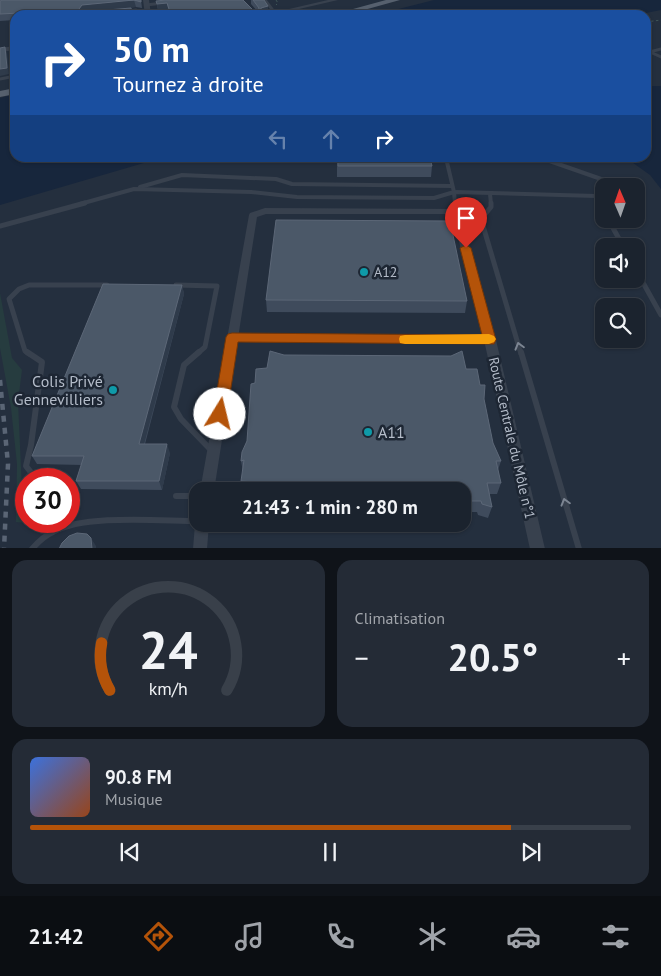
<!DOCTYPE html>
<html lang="fr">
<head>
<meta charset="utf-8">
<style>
  :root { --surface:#1b232e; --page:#242b36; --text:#f1f3f6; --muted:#a0a4aa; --line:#39404a; --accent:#b45309 }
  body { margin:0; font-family:"PT Sans",sans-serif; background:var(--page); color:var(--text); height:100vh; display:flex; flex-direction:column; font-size:19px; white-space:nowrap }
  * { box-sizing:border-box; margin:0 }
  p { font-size:16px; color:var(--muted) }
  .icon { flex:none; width:28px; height:28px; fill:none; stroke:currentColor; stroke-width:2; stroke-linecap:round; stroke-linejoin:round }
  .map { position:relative; height:548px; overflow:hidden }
  .drawer { display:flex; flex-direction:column; gap:12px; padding:12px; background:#0f1319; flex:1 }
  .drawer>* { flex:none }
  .guide { position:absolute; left:10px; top:10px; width:641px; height:152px; border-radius:15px; box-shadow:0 1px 4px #0004,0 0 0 1px var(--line); background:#1a4fa0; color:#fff; overflow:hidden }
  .needle { width:32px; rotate:358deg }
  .controls { position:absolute; left:595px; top:178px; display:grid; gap:10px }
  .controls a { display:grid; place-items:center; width:50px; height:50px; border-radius:10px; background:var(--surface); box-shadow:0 1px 4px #0004,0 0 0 1px var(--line); font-size:25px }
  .speed { position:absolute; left:15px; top:468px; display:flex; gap:10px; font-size:25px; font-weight:700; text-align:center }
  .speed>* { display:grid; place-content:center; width:65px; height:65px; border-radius:50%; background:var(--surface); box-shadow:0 1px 4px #0004,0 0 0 1px var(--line); line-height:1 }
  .speed .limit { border:8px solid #d22; background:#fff; color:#111 }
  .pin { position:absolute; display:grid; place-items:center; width:42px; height:42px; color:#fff; margin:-51px -21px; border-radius:50% 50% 50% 0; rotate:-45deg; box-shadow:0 0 5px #0007 }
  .pin .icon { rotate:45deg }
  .me { position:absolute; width:55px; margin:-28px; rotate:9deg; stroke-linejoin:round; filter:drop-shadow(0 0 4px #0008) }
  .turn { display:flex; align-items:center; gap:18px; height:105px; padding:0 20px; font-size:22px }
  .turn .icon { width:65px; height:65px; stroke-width:2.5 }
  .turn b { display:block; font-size:35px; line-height:42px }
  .lanes { display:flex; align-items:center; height:48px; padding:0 20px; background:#0003; justify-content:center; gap:25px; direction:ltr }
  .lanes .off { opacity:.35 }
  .big { font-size:38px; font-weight:600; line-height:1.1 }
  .drawer .tile { flex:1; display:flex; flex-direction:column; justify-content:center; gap:8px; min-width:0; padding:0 18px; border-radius:15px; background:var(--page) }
  .drawer .dial { align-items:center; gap:0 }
  .dial svg { height:130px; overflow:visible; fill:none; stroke:var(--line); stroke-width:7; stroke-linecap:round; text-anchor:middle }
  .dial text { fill:var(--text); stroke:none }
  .song { display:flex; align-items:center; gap:15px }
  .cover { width:60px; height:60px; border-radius:8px; background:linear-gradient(135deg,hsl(220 70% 55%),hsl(20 70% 35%)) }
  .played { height:5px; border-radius:2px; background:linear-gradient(90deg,var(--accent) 80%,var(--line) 80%) }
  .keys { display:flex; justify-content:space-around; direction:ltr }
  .heat { display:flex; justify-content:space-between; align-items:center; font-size:28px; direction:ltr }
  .drawer .tiles { flex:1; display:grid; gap:12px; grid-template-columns:1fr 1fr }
  .tile:last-child { grid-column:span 2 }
  .trip { position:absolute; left:189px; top:482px; width:282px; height:50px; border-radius:15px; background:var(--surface); box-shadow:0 1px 4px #0004,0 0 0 1px var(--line); font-weight:600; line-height:50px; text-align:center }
  .menu { display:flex; height:80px; justify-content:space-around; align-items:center; background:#0b0e12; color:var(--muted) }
  .menu .icon { width:35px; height:35px }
  .menu .selected { color:var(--accent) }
  .menu b { font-size:22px; color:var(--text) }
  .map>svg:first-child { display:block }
</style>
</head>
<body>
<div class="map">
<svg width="661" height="549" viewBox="0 0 661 549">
  <rect width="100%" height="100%" fill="#242f3e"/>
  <path fill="#263c3f" d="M0,293L12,358L22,370L18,402L23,511H26V521H64L63,522L33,524L16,522L17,464L11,408L0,348Z"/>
  <g fill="#17263c">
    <path d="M434,0H661V10L636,15H375Z"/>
    <path d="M646,86H661V189L650,175L626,158H646Z"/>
    <path d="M15,94V158H161L0,205V98Z"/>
  </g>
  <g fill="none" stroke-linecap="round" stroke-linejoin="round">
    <g stroke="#3f5557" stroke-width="1" stroke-dasharray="2.5 2.5" stroke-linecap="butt">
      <path d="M276,0L278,3L276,5"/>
      <path d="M646,22L661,20"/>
    </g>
    <g stroke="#38414e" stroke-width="3">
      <path d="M265,0L275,13"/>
      <path d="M146,5L163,3"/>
      <path d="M127,11L136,10V15"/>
      <path d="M650,52L661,57"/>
      <path d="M646,53L661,49"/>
      <path d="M0,79L15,76"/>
    </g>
    <g stroke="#38414e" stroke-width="4">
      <path d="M541,158L604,180L610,186"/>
      <path d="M140,187L182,175L276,179L292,184L452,186"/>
      <path d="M490,194L491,204"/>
      <path d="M80,204L134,189L251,192L297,197L434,198L454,192L446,158"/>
      <path d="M455,204L454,192L596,196L600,204"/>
    </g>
    <g stroke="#38414e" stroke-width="5">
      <path d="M455,203L456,211"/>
      <path d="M491,203V207L481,219L521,354"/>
      <path d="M600,203L604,211"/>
      <path d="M608,219L623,246"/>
      <path d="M0,226L85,203"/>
      <path d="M636,270L661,315"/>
      <path d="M176,285L217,286L205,347L197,354"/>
      <path d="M233,337L489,340"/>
      <path d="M29,354L25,351L9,299L19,289L29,285H107"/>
    </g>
    <g stroke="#38414e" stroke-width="6">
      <path d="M27,352L42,362L31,445L26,466L33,475"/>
      <path d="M199,352L184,365L174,407L181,419L211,450"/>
      <path d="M521,352L579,549"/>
      <path d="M176,496H198"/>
      <path d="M32,549C38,542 44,536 53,532C85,514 160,521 198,521"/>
    </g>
    <g fill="#38414e" fill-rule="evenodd">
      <path d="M143,0H149L151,15H145Z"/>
      <path d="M328,0H338L273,15H263Z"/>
      <path d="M15,46V50L0,52V48Z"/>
      <path d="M265,208L459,209L496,340L545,549H530L484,340L452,214H266L257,217L214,491H200L249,215L250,213Z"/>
      <path d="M197,519L198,524H209L207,549H193L195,524Z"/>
    </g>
    <g fill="#56606e" fill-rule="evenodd">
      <path d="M386,0H400L346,15H331Z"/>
      <path d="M15,88V94L0,97V91Z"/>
    </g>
    <path stroke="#5a6575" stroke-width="4.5" stroke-dasharray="6 6" stroke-linecap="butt" d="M0,380L8,464L4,549"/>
  </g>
  <g fill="#3f4b5c">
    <path d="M141,0L142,8L136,7L83,12L133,15H15V20L0,21V2Z"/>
    <path d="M251,0H264L268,6V10L273,13L274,15H170L168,9L158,10L156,1L255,12L257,11L251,4Z"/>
    <path d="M337,158L432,166L431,177H337Z"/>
    <path d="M182,285L184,294L145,444L170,453L162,490L81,489L76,481L82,465L37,464L32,456Z"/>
    <path d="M266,300L467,301L465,313L267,312Z"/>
    <path d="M284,355L466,369L484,399L493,443L501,461L498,470L501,483L497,494H489L492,507L488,518L478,515L477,512H462V491H243L241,481L243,472L241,461L247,441L255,383L267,368Z"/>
  </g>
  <g fill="#2f3b4b">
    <path d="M134,0L136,7L84,12L81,15L79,9L82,5Z"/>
    <path d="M167,3L168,9L158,10L157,4Z"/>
    <path d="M268,6V12L261,14V8Z"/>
    <path d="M5,47L7,53L9,74L0,76V69Z"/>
    <path d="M182,285L184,294L142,452L139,444Z"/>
    <path d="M167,444L170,453L162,490L159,481Z"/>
    <path d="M91,538L96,546V549H92Z"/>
  </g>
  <g fill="#4b5868" stroke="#5c6777">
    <path d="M1,0H141V2L134,0L82,5L79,9L83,12L131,8L133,15H39V12L0,14V2Z"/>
    <path d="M166,0H243L255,12L258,11L259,8L253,0H264L268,6L261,8V10L272,11L273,13L263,15H171L167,3L157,4L156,1Z"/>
    <path d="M5,47L7,68L0,69V48Z"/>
    <path d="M338,158H430L432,166H338Z"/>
    <path d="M276,220L450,221L467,301L266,300Z"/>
    <path d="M103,284L182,285L139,444H167L159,481H76L84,456H32Z"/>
    <path d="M270,351L284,355L451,356L462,351L466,369H477L480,385H485L484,399L493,443L501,461H496L501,483H487L492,507L482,504L481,501H462V491H253L254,482L241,481L244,460L241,461L242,452L247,441L251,384L255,383L256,369L267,368Z"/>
    <path d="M77,533L87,534L91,538L92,549H59L62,543L69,536Z"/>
  </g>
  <defs><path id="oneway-chevron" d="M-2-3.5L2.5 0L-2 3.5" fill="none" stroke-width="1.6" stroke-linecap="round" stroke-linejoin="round" transform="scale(1.25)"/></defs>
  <g stroke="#7c8592">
    <use href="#oneway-chevron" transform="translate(519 346) rotate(-106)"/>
    <use href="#oneway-chevron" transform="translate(565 502) rotate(-106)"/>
  </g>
  <path fill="#b45309" stroke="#753606" d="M466,245L471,248L496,340L494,344L238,342L227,414L225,418L220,420L215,418L213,414L226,337L228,334L232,333L482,335L460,248Z"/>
  <path fill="#f59e0b" d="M489,334L494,336L496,339L494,342L489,344H405L400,343L399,339L400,336L405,335Z"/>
  <g fill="#0f9aa8" stroke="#1d2633" stroke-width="2">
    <circle cx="364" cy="272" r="5"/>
    <circle cx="113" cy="390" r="5"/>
    <circle cx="368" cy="432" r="5"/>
  </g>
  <g text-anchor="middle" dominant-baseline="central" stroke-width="5" stroke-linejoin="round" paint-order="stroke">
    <g font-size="14" fill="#b4bcc9" stroke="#1d2633" text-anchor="start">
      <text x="374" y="272">A12</text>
    </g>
    <g font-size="14" fill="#b4bcc9" stroke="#1d2633">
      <text transform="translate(512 438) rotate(77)">Route Centrale du Môle n°1</text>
    </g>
    <g font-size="16" fill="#b4bcc9" stroke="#1d2633" text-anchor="end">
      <text x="103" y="381">Colis Privé<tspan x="103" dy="18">Gennevilliers</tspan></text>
      <text x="378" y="432" text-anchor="start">A11</text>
    </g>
  </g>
</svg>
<div class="controls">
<a><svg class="needle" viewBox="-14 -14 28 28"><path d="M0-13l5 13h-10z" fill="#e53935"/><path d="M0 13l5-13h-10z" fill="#a0a4aa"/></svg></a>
<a><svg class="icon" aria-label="sound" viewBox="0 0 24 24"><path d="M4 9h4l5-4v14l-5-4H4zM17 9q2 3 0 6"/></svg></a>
<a><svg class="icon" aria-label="search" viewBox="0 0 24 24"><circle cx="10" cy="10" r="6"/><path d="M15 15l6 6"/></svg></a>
</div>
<div class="speed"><div class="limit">30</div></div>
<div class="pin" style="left:466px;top:248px;background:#d93025"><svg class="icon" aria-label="arrive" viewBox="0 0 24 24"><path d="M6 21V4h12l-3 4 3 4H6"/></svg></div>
<svg class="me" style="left:220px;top:414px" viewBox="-20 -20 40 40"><circle r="19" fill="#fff"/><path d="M0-13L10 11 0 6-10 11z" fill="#b45309"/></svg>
<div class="trip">21:43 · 1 min · 280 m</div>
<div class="guide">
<div class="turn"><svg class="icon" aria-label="right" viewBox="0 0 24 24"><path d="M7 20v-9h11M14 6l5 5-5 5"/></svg><div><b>50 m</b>Tournez à droite</div></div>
<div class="lanes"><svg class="icon off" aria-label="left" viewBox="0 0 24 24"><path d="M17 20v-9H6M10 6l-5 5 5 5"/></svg><svg class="icon off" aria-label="ahead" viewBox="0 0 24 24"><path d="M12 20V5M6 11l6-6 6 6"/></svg><svg class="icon" aria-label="right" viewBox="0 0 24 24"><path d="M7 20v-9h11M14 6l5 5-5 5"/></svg></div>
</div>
</div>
<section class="drawer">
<div class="tiles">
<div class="tile dial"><svg viewBox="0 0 100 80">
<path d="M14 69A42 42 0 1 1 86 69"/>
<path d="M14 69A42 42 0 0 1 9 40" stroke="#b45309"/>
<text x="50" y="56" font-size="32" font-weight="700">24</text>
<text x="50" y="72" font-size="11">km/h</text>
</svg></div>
<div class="tile"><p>Climatisation</p>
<div class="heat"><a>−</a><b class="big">20.5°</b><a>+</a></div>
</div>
<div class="tile">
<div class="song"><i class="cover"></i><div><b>90.8 FM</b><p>Musique</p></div></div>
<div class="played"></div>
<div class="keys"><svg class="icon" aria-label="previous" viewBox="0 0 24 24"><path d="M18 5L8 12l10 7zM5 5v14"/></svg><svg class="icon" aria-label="pause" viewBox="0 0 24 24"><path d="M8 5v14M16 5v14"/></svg><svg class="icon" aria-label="next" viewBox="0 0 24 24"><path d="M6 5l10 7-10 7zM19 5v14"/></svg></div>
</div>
</div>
</section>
<nav class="menu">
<b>21:42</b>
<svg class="icon selected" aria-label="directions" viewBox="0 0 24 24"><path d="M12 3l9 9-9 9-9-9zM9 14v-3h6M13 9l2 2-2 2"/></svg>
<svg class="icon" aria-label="music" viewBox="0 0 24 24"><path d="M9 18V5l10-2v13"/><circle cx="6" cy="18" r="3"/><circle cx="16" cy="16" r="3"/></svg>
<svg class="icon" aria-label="phone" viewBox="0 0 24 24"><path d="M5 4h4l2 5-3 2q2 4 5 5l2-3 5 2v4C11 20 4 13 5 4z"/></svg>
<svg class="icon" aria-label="climate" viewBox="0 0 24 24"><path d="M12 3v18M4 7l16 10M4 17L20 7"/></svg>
<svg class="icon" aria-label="car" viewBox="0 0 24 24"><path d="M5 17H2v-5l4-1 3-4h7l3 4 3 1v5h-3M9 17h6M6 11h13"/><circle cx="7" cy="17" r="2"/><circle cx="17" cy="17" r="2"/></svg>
<svg class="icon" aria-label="filters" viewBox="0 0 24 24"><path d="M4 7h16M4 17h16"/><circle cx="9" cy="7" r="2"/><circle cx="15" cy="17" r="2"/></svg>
</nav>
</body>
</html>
